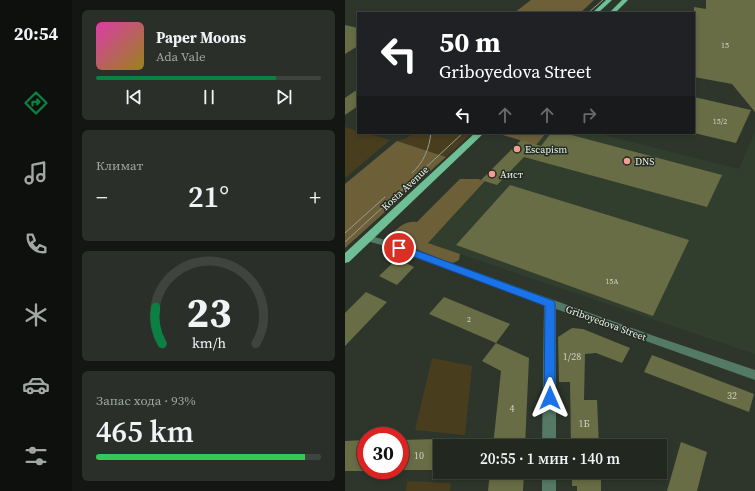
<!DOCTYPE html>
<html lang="ru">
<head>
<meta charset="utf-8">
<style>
  :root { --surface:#222820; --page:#2a3029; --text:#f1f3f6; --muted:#a2a6a5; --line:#3f443e; --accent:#0b8043 }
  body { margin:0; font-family:"Source Serif 4",serif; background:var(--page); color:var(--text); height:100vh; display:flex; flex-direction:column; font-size:15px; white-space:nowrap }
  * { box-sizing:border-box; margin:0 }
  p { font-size:13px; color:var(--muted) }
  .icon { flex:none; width:22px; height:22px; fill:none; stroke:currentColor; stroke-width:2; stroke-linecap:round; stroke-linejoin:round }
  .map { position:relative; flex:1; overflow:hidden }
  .sheet { display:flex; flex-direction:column; gap:10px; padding:10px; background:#131612; width:273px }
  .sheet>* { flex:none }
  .banner { position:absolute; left:12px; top:12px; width:338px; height:122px; border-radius:0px; box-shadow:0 2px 6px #0003,0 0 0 1px var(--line); background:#202124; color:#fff; overflow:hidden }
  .speed { position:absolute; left:12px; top:427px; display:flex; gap:8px; font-size:20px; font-weight:700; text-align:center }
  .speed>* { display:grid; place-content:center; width:52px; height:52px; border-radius:50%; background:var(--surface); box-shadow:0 2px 6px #0003,0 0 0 1px var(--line); line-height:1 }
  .speed .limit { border:6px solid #d22; background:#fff; color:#111 }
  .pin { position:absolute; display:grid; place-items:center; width:34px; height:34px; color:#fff; margin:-17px; border:2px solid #fff; border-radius:50%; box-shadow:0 1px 4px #0007 }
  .me { position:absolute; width:44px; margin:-22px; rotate:0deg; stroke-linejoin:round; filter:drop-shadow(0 0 3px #0008) }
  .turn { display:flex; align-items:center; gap:14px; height:84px; padding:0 16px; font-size:18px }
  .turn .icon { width:52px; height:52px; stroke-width:2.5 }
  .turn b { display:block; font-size:28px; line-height:34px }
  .lanes { display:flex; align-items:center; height:38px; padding:0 16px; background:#0003; justify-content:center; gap:20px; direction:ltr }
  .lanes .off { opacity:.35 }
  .big { font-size:30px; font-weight:600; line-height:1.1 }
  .sheet .card { flex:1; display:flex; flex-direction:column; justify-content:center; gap:6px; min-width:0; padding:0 14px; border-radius:6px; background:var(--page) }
  .sheet .dial { align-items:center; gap:0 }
  .dial svg { height:104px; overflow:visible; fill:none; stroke:var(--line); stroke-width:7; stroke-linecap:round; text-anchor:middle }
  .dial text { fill:var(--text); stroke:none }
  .song { display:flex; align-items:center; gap:12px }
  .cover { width:48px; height:48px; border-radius:6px; background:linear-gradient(135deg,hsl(320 70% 55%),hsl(50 70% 35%)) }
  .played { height:4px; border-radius:2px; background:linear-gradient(90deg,var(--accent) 80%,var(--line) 80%) }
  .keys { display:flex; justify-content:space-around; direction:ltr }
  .heat { display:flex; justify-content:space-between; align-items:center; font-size:22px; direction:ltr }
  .charge { height:6px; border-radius:3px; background:linear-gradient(90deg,#34c759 93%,var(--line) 0) }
  .trip { position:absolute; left:88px; top:439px; width:234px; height:40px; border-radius:0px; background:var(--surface); box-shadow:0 2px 6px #0003,0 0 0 1px var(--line); font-weight:600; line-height:40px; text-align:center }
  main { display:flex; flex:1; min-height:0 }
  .tab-bar { display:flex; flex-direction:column; width:72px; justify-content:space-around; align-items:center; background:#0e100d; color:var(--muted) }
  .tab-bar .icon { width:28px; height:28px }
  .tab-bar .active { color:var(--accent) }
  .tab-bar b { font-size:18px; color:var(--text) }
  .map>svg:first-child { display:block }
</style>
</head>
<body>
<main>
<nav class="tab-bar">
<b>20:54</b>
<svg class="icon active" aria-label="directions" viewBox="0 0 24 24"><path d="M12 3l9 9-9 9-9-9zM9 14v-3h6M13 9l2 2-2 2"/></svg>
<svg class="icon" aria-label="music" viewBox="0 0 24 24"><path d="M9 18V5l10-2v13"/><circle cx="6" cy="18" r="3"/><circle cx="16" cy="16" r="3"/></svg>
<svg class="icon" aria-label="phone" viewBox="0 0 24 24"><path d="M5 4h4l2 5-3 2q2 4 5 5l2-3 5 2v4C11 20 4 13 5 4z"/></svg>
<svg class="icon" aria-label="climate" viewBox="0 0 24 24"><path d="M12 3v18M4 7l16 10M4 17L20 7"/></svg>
<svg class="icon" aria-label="car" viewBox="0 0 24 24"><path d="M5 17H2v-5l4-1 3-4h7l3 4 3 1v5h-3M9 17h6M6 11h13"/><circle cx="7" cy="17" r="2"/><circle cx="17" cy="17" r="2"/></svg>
<svg class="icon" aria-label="filters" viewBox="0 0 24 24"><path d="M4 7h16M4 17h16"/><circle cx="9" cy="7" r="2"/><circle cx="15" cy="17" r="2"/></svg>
</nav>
<section class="sheet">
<div class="card">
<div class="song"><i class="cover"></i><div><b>Paper Moons</b><p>Ada Vale</p></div></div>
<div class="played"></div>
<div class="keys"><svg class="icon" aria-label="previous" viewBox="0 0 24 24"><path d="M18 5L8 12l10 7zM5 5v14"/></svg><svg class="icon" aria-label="pause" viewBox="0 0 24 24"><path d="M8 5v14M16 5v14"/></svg><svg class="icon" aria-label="next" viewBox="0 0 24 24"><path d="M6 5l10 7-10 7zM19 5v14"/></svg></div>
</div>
<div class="card"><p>Климат</p>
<div class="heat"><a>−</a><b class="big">21°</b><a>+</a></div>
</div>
<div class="card dial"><svg viewBox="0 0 100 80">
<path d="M14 69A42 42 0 1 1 86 69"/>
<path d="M14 69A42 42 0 0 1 9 41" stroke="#0b8043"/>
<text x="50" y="56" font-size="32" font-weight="700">23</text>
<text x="50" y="72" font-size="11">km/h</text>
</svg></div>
<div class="card"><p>Запас хода · 93%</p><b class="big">465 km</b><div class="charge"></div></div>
</section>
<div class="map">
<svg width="410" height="491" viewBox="0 0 410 491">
  <rect width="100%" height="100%" fill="#2e362b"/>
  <path fill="#323e2d" d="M410,132V354L83,243L185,133H251L394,169Z"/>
  <g fill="#483e1e">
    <path d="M0,127L13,131V133H21L45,140L0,178Z"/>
    <path d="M68,133H127L101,157L52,141L62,138Z"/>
    <path d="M87,358L127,366L120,435L70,430Z"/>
    <path d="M62,481L106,483L105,491H61Z"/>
  </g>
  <g fill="#6d6039">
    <path d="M186,0H249L235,13H169Z"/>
    <path d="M151,133H201L191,145Z"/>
    <path d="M52,141L101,157L0,248V184Z"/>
    <path d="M115,179H133L140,181L83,243L115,254L114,260L108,263L101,261L53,242L44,236C53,228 60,220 72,222Z"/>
  </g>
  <g fill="#686d45">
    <path d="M361,0H410V112L387,84L349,77V7L361,9Z"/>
    <path d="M0,25L13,28V46L0,54Z"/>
    <path d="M13,89V106L0,115V98Z"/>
    <path d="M349,97L406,110L391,143L349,133Z"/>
    <path d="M206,133H219L377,175L362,207L179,157L152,185L136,180L176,140L196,146Z"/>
    <path d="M165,185L344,240L308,316L111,245Z"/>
    <path d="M52,259L69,267L52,285L34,276Z"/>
    <path d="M21,292L42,302L0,346V313Z"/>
    <path d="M99,297L165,324L151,343L84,314Z"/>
    <path d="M227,328L238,329L285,348L277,363L251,353L240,354L239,400H252L254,446H226L225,382H214L213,337Z"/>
    <path d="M151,343L184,358L180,446H148L156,371L137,361Z"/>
    <path d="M307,355L409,394L404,412L299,372Z"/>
    <path d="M95,439L92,470H55V440Z"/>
    <path d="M21,440V471H0V441Z"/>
    <path d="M336,442L362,452L352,491H322Z"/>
    <path d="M145,472H179L178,491H143Z"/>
    <path d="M227,472H256V491H232V486H227Z"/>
  </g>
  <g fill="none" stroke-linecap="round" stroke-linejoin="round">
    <g fill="#547a65" fill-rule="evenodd">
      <path d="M22,235L44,241L312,337L410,370V380L211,309V446H197L199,305L36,245L19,240L17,238Z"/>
      <rect x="197" y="472" width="14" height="19"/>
    </g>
    <g fill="#6ebf95" fill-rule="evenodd">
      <path d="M261,0H267L253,13H247Z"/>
      <path d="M277,0H283L270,13H264Z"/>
      <path d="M130,133H139L4,262L0,263V253Z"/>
    </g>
    <g stroke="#979e95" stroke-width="1">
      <path d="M243,13L258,0"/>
      <path d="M67,173C79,162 84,149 86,133"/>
      <path d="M0,233L40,197"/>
      <path d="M0,242L118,133"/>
    </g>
  </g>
  <path fill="#1a73e8" stroke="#114b97" d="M54,244L209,301L210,303V398L209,402L205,404L200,402L199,398L200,306L51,250L49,248Z"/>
  <g fill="#f59c95" stroke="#242c21" stroke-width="1.5">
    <circle cx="172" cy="149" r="4"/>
    <circle cx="282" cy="161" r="4"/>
    <circle cx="147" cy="174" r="4"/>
  </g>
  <g text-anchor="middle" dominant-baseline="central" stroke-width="3" stroke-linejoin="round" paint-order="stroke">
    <g font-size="8" fill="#cdd3c3">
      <text x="380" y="45">15</text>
      <text x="375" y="121">15/2</text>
      <text x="267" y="281">15А</text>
      <text x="124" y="319">2</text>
    </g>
    <g font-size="10" fill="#eff5ed" stroke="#242c21" text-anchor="start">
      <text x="180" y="149">Escapism</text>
      <text x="290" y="161">DNS</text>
      <text x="155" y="174">Аист</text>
    </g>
    <g font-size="10" fill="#eff5ed" stroke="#242c21">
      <text transform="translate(60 188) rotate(-43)">Kosta Avenue</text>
      <text transform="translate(261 323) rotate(20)">Griboyedova Street</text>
    </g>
    <g font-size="10" fill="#cdd3c3">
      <text x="227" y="356">1/28</text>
      <text x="387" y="395">32</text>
      <text x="167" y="408">4</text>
      <text x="239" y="423">1Б</text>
      <text x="74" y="455">10</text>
    </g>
  </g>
</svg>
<div class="speed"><div class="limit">30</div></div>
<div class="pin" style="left:54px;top:248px;background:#d93025"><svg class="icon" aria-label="arrive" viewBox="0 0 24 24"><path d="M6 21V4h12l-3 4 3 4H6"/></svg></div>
<svg class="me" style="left:205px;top:398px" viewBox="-20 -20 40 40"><path d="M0-17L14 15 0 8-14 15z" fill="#1a73e8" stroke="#fff" stroke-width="4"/></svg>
<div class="trip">20:55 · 1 мин · 140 m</div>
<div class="banner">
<div class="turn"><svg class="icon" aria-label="left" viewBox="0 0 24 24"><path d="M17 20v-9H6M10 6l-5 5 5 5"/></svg><div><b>50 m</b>Griboyedova Street</div></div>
<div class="lanes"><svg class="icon" aria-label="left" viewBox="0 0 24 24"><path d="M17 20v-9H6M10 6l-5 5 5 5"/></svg><svg class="icon off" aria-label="ahead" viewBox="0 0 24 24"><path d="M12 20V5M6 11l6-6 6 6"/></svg><svg class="icon off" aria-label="ahead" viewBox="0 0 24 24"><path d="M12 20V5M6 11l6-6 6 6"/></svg><svg class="icon off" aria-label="right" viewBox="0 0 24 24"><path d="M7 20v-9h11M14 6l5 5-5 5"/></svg></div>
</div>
</div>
</main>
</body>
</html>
